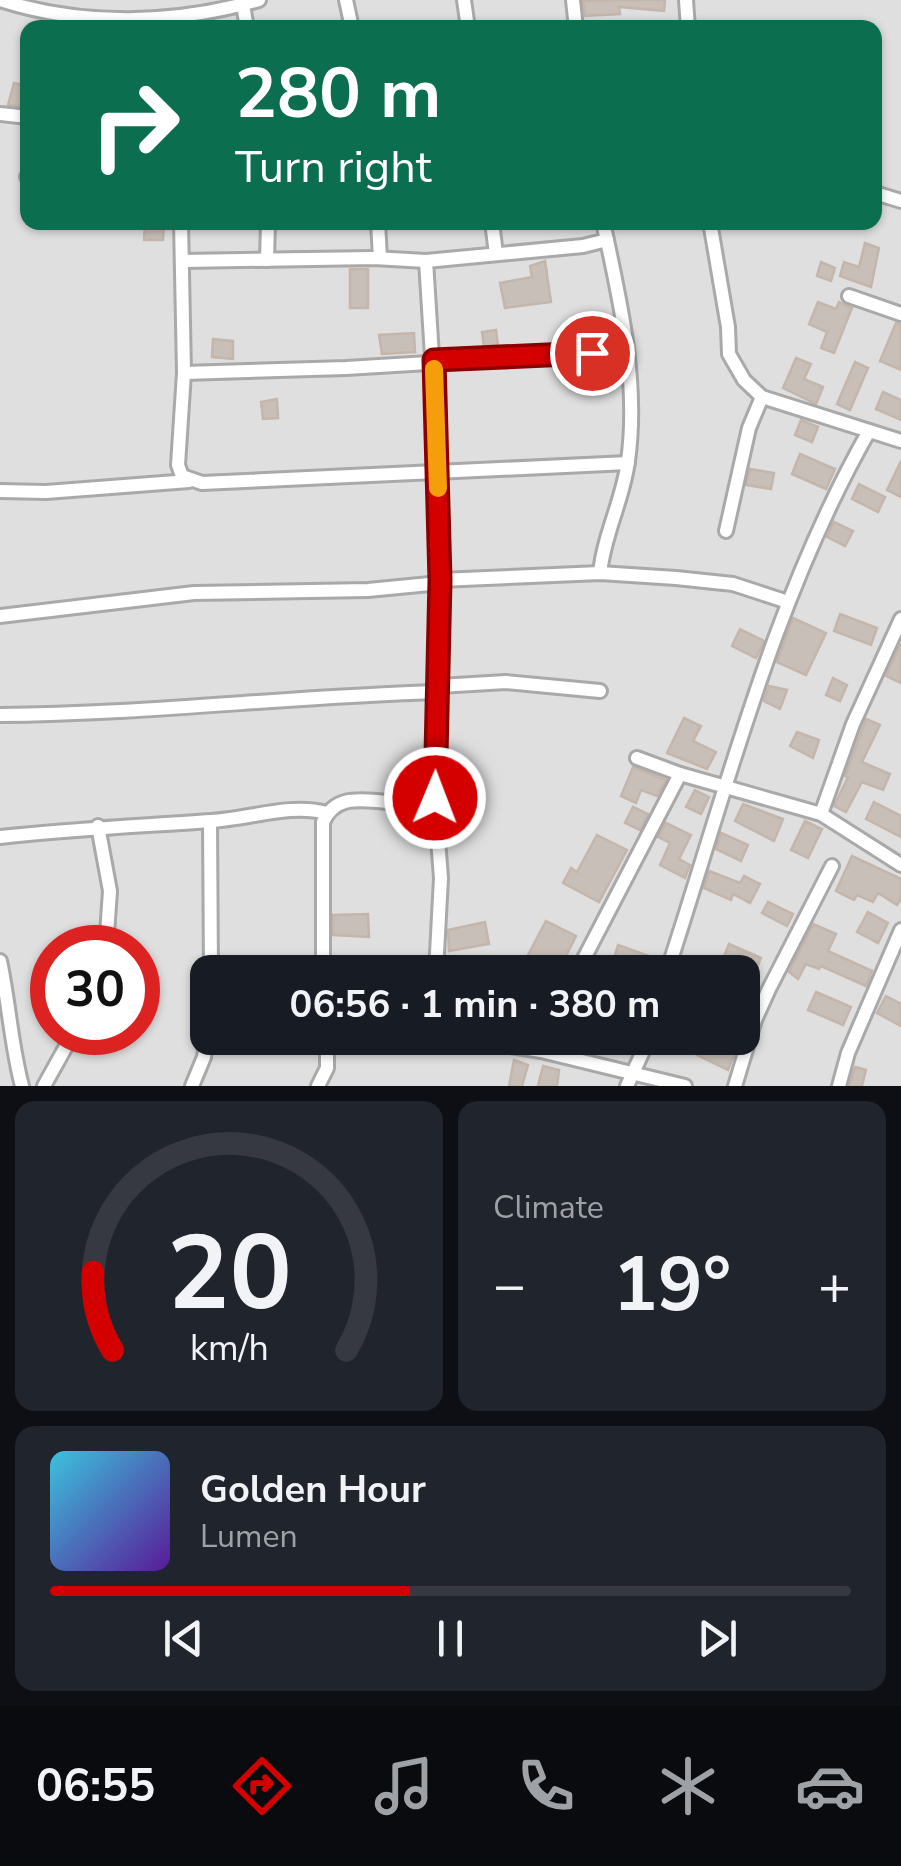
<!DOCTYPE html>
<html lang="en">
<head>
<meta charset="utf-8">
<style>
  :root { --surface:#171b24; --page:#20242c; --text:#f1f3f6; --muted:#9ea1a6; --line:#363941; --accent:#d40000 }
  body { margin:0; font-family:"Nunito Sans",sans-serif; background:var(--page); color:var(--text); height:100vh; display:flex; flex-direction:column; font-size:38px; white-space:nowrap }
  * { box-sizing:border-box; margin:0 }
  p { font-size:32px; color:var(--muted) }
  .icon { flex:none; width:55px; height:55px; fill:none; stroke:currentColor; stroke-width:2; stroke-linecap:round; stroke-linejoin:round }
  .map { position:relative; height:1086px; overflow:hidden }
  .details { display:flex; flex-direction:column; gap:15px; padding:15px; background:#0d0f14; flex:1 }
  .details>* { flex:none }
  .guide { position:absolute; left:20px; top:20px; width:862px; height:210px; border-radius:20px; box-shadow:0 2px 8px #0004; background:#0b6e4f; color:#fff; overflow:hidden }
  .speed { position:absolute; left:30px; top:925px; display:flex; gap:20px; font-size:50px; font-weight:700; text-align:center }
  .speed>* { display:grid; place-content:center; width:130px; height:130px; border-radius:50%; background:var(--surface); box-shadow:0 2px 8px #0004; line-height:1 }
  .speed .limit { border:15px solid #d22; background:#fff; color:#111 }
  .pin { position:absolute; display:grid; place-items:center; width:85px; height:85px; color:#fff; margin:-42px; border:5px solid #fff; border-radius:50%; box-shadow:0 2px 10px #0007 }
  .me { position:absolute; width:110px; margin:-55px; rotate:1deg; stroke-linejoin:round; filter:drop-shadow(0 0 8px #0008) }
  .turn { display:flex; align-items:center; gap:35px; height:210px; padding:0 50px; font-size:45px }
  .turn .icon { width:130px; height:130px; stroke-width:2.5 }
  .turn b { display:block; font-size:70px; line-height:85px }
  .big { font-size:75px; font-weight:700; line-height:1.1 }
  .details .card { flex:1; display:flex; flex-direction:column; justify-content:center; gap:15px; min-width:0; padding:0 35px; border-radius:20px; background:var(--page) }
  .details .dial { align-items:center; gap:0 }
  .dial svg { height:260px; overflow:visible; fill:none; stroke:var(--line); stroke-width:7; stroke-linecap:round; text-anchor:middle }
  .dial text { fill:var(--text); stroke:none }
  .song { display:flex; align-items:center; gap:30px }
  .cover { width:120px; height:120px; border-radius:15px; background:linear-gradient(135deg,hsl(190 70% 55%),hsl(270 70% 35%)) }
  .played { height:10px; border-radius:5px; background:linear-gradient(90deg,var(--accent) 45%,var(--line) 45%) }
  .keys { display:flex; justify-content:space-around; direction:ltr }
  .heat { display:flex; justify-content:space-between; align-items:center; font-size:55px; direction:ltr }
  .details .tiles { flex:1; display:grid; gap:15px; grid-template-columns:1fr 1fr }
  .card:last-child { grid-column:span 2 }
  .trip { position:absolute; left:190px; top:955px; width:570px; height:100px; border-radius:20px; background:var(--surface); box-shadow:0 2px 8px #0004; font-weight:700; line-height:100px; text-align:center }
  .tabs { display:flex; height:160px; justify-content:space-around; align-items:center; background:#090b0e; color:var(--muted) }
  .tabs .icon { width:70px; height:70px }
  .tabs .on { color:var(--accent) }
  .tabs b { font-size:45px; color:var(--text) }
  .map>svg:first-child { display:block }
</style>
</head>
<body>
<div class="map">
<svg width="901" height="1086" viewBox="0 0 901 1086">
  <rect width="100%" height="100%" fill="#f2efe9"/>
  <path fill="#e0dfdf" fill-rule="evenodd" d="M0,0H901V1086H0ZM28,28H875V222H28ZM52,948H138V1032H52ZM208,972H742V1038H208Z"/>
  <g fill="#c7bfb8" stroke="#c4b6ab" stroke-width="2.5">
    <path d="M618,0H665L664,11L619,7L620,14L585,16L583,1Z"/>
    <path d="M14,83L28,86L27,107L8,105Z"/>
    <path d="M145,224L164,225L163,240H144Z"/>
    <path d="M865,243L879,248L871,287L840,276L844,262L859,267Z"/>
    <path d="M545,261L551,302L505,308L500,283L532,277L530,266Z"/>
    <path d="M821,262L835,268L831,281L817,276Z"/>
    <rect x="350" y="269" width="18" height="39"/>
    <path d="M818,302L836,309L839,302L852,308L834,353L821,348L827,332L809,324Z"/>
    <path d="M896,323L901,324V370L880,361Z"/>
    <path d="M496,330L498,346L484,347L482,332Z"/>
    <path d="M414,333L415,352L382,354L379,335Z"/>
    <path d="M213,339L233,341V359L212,357Z"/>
    <path d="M796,358L811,364L804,379L823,387L816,404L783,388Z"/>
    <path d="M855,362L868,368L850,410L837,404Z"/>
    <path d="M883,392L901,400V420L876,409Z"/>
    <path d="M277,399L278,418L263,419L261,402Z"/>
    <path d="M801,420L818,427L812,442L795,435Z"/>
    <path d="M800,454L835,469L826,489L792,474Z"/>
    <path d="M901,461V497L887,490Z"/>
    <path d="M750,469L774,473L771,489L746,485Z"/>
    <path d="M859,484L885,497L878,512L852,499Z"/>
    <path d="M834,522L853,531L845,546L827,537Z"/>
    <path d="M840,614L877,628L871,645L834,631Z"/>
    <path d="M793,618L826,633L806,675L777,662Z"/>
    <path d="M740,629L764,641L756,658L732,646Z"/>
    <path d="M901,643V683L886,676Z"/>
    <path d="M833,678L847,685L840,701L826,695Z"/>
    <path d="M769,686L787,690L780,709L764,701Z"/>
    <path d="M684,718L701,726L693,741L716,752L707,769L667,753Z"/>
    <path d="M866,719L880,725L862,762L890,774L883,790L862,782L846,812L834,806L848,777L845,776Z"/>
    <path d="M797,732L819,740L813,758L790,746Z"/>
    <path d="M633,767L666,780L657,796L641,790L636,803L621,796Z"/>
    <path d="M695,790L709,797L701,814L686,807Z"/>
    <path d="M874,802L901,816V837L866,819Z"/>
    <path d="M743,804L783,819L774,841L735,821Z"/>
    <path d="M633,807L648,814L640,830L625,823Z"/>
    <path d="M805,821L822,829L808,858L791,850Z"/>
    <path d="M666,823L691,835L679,859L690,865L685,878L660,865L670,843L658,837Z"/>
    <path d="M721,833L748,845L741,861L716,849Z"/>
    <path d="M597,835L627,850L599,902L563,883L571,868L577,872Z"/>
    <path d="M852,856L901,879V899L897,905L878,893L873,902L857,895L854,900L836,891Z"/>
    <path d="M709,871L740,883L744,876L760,884L750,903L733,894L731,900L704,888Z"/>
    <path d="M768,902L793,914L787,926L762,913Z"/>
    <path d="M868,912L888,923L878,943L857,932Z"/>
    <path d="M368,914L369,937L333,935V915Z"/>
    <path d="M546,921L576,936L558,972L527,957Z"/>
    <path d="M485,922L489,944L449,951L448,930Z"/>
    <path d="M813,924L836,934L828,951L872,971L866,986L821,966L819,969L806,964L798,979L789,972Z"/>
    <path d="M729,944L761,958L754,975L722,961Z"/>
    <path d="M618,945L649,956L647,972L613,962Z"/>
    <path d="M816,992L851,1007L843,1025L808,1010Z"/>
    <path d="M886,996L901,1004V1026L877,1013Z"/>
    <path d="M705,1038H733L728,1048L735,1052L728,1070L697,1055Z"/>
    <path d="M514,1060L528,1065L522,1086H509Z"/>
    <path d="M543,1066L559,1070L557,1086H538Z"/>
    <path d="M855,1067L866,1070L862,1086H849Z"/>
  </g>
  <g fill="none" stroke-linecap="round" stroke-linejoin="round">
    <defs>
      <g id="minor">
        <path d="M0,0C84,27 175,24 259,0"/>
        <path d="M346,0L352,28"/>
        <path d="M464,0L468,28"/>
        <path d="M573,0L576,28"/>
        <path d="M686,0L688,28"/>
        <path d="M243,5L247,28"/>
        <path d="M0,114L28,117"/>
        <path d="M27,177H28"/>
        <path d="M875,193L901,201"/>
        <path d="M181,222L184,373L178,465L182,476L202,483L628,463"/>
        <path d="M378,222L380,258"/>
        <path d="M492,222L496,254"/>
        <path d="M710,222L728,327L729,354L744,380L762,397L901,441"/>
        <path d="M267,260L268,222"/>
        <path d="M182,261L374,258L426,261L583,246L607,240"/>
        <path d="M426,261L438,452L439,692L434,788L441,878L436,972"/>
        <path d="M849,296L901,314"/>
        <path d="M184,373L346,368L626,351"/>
        <path d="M0,491L46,492L189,481"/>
        <path d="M726,531L749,428L762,397"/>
        <path d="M600,573C604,534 623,500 628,461C639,382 620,300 603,222"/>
        <path d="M440,580L600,573L676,578L733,584L788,602"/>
        <path d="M0,616L194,593L368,590L440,583"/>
        <path d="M439,686L506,682L600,691"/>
        <path d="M0,715C147,714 292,696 439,692"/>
        <path d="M637,758L680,774L821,814L901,865"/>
        <path d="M821,814L853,724L901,619"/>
        <path d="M210,822L211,972"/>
        <path d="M98,826L110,891L106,948"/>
        <path d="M0,837C70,829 140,826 211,821C250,819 289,803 327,813"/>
        <path d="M0,961C9,1003 11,1045 22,1086"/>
        <path d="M323,972V822C337,791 367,802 394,802C408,803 422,800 435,798"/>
        <path d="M577,972L680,774"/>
        <path d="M667,972C727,789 773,600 869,431"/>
        <path d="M460,1038L541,1051L685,1086"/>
        <path d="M44,1086L74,1032"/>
        <path d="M192,1086L204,1057L208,1030"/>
        <path d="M318,1086L327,1068V1038"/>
        <path d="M627,1086L649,1038"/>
        <path d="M735,1086L755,1020L769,989L832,866"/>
        <path d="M839,1086L848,1053L901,930"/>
      </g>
    </defs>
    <use href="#minor" stroke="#a9a9a9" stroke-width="18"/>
    <use href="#minor" stroke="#fff" stroke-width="12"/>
  </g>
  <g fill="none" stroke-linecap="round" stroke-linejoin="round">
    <defs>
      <path id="route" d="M435,798L440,580L434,360L592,353"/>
    </defs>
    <use href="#route" stroke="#8a0000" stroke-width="25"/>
    <use href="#route" stroke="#d40000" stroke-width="18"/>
    <path stroke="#f59e0b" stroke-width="18" d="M434,369L438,488"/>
  </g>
</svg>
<div class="speed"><div class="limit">30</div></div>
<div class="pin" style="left:592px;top:353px;background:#d93025"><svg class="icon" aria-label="arrive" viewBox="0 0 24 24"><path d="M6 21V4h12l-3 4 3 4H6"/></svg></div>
<svg class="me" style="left:435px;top:798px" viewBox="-20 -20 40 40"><circle r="17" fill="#d40000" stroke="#fff" stroke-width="3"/><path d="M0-11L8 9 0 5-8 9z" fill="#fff"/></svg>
<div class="trip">06:56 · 1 min · 380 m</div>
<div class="guide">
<div class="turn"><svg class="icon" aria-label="right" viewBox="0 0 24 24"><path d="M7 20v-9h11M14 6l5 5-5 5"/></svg><div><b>280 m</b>Turn right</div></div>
</div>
</div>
<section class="details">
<div class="tiles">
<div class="card dial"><svg viewBox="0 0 100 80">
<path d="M14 69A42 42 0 1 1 86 69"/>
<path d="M14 69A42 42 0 0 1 8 45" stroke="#d40000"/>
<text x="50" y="56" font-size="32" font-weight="700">20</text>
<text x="50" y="72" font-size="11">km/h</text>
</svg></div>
<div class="card"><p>Climate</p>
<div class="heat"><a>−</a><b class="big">19°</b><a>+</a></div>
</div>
<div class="card">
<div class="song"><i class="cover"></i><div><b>Golden Hour</b><p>Lumen</p></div></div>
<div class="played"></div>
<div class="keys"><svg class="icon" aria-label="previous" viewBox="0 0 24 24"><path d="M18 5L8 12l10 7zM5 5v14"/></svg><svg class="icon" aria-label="pause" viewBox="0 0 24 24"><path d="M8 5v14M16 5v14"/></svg><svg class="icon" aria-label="next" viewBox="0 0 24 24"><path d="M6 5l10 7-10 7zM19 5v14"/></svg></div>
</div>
</div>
</section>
<nav class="tabs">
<b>06:55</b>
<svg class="icon on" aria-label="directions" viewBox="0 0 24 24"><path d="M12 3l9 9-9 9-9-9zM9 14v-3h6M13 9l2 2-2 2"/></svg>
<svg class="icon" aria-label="music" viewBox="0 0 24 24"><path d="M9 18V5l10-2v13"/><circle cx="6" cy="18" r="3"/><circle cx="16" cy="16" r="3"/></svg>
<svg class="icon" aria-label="phone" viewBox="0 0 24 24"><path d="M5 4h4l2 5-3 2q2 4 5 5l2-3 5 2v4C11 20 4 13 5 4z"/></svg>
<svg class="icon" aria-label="climate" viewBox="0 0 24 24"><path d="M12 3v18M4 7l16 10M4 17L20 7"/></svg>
<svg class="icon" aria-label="car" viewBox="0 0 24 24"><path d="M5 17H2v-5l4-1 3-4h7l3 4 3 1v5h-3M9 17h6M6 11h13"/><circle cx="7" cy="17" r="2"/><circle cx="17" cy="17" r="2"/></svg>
</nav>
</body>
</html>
